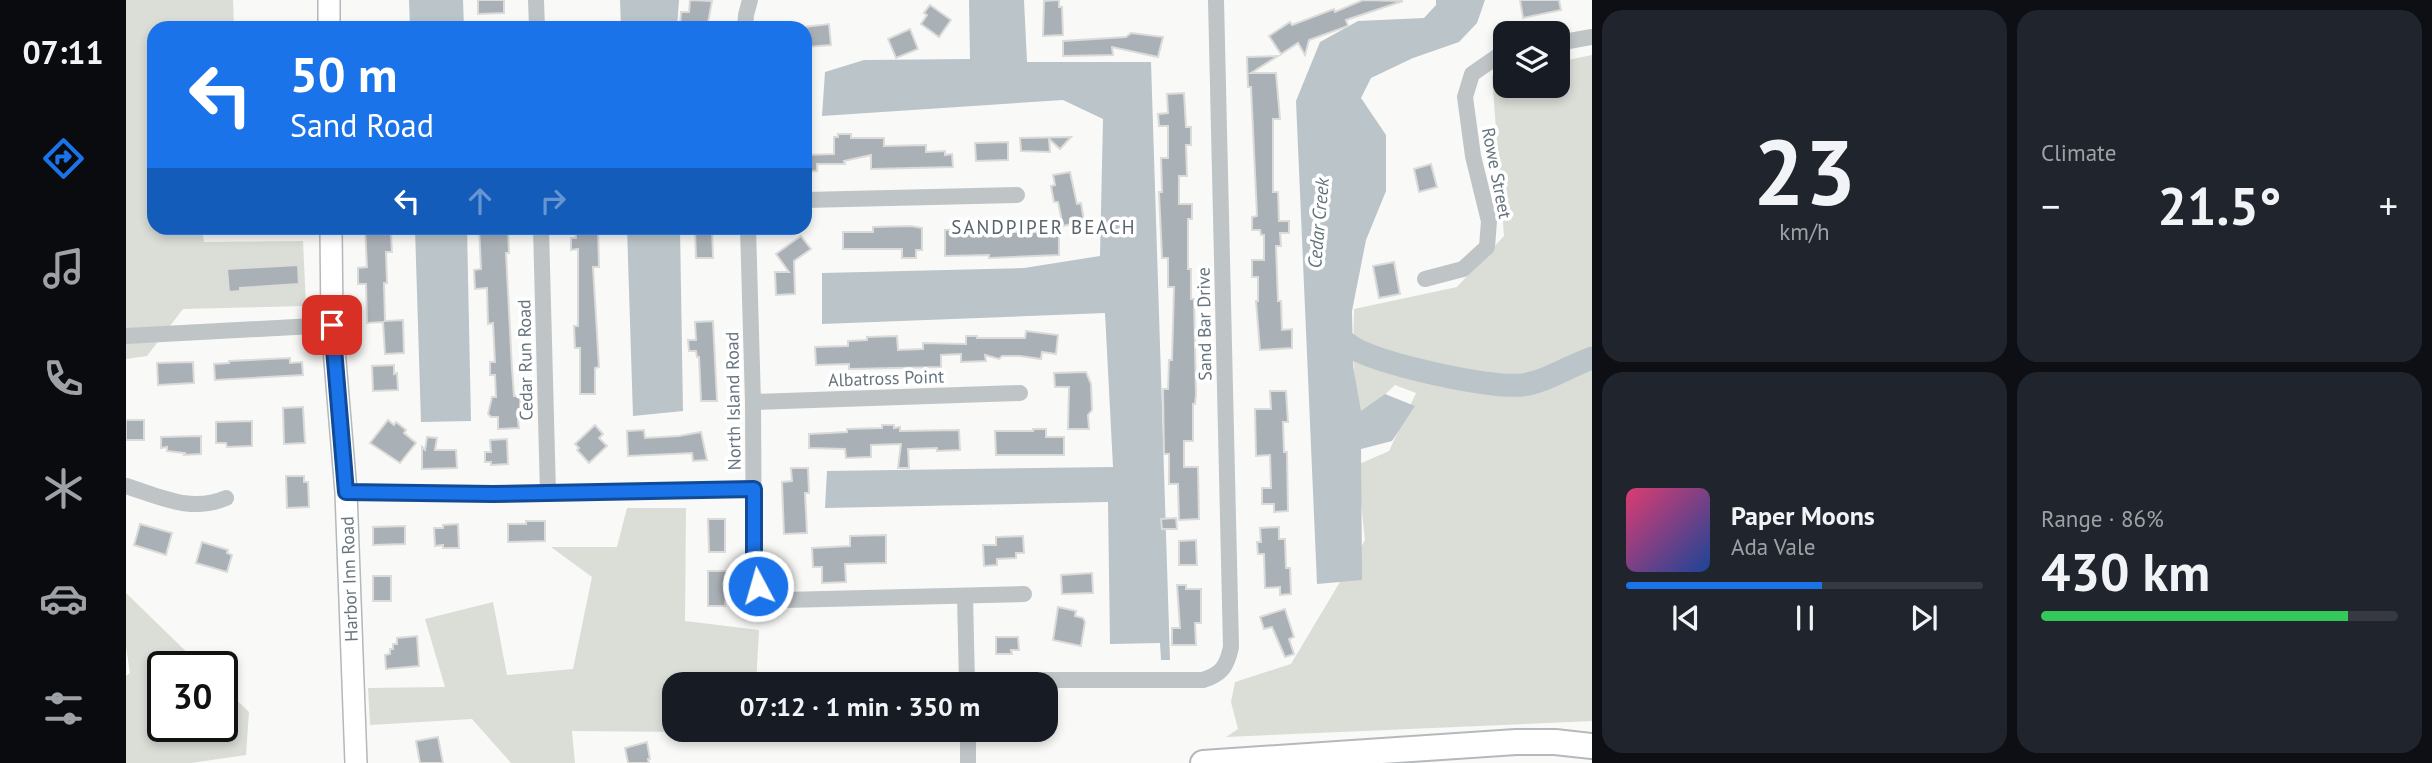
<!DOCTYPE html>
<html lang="en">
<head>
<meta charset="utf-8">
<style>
  :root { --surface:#171b24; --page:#20242c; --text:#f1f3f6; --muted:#9ea1a6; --line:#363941; --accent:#1a73e8 }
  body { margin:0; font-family:"PT Sans",sans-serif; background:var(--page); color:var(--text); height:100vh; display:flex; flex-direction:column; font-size:26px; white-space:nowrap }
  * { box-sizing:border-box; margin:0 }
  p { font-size:23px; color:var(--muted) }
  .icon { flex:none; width:38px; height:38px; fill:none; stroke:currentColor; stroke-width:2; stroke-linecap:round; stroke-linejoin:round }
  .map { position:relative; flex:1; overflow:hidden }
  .sheet { display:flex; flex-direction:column; gap:10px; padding:10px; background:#0d0f14; width:840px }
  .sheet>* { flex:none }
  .banner { position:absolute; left:21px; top:21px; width:665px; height:214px; border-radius:21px; box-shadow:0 4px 10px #0003; background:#1a73e8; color:#fff; overflow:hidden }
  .tools { position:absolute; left:1367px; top:21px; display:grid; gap:14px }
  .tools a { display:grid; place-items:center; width:77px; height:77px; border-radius:14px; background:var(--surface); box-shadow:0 4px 10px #0003; font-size:35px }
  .speed { position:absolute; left:21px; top:651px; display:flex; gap:14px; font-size:35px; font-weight:700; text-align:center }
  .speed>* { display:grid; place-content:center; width:91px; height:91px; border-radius:50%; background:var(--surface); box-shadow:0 4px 10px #0003; line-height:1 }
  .speed .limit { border:4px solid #111; border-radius:10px; background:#fff; color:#111 }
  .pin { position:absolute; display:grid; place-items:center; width:60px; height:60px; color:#fff; margin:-30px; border-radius:14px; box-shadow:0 4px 10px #0006 }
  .me { position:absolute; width:77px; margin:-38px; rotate:354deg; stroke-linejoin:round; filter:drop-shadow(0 0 5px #0008) }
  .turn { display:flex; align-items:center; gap:24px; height:147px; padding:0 28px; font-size:32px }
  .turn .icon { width:91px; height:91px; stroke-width:2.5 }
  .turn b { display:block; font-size:49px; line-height:60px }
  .lanes { display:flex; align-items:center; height:66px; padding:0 28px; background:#0003; justify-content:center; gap:35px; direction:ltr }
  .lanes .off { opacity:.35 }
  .big { font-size:52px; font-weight:600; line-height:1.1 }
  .sheet .card { flex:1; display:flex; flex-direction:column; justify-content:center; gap:10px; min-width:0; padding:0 24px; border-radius:21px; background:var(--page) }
  .sheet .dial { align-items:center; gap:0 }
  .dial b { font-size:91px; line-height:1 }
  .song { display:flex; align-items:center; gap:21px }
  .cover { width:84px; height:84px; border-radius:10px; background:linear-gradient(135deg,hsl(340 70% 55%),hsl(220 70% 35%)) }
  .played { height:7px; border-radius:4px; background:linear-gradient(90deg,var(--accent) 55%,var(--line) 55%) }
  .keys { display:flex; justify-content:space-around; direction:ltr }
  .heat { display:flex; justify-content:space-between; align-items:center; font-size:38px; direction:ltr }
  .charge { height:10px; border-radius:5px; background:linear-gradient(90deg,#34c759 86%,var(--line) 0) }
  .sheet .tiles { flex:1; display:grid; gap:10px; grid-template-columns:repeat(2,1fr) }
  .trip { position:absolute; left:536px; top:672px; width:396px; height:70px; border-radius:21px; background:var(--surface); box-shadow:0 4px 10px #0003; font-weight:600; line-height:70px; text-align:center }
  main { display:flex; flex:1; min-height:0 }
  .dock { display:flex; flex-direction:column; width:126px; justify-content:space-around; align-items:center; background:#090b0e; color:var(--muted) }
  .dock .icon { width:49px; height:49px }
  .dock .selected { color:var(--accent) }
  .dock b { font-size:32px; color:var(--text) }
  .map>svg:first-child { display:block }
</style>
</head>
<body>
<main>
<nav class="dock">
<b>07:11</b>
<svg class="icon selected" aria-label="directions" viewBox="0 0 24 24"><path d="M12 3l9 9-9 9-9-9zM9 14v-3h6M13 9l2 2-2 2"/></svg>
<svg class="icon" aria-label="music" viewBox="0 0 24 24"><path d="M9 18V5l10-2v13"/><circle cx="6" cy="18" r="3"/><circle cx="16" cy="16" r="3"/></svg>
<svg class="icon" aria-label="phone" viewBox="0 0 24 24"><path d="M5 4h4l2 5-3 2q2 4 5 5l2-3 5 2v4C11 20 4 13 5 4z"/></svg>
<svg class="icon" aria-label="climate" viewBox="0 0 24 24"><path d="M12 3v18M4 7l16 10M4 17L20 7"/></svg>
<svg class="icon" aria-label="car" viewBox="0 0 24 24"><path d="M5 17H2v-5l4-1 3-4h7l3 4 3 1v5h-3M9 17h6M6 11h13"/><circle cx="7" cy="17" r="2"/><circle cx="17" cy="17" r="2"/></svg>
<svg class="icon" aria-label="filters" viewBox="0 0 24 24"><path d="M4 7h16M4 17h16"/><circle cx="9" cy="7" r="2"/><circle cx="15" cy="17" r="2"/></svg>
</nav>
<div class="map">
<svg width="1466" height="763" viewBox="0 0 1466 763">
  <rect width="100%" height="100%" fill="#f9f9f8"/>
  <g fill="#daded7">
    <path d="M0,0H107L108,28H28V228H76L78,242L177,241L180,306L57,309L21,356L0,359Z"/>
    <path d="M1466,55V721L1100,737L1112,729L1105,702L1109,682L1165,664L1239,540L1231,465L1263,451L1290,393L1269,385L1232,420L1227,360L1228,309L1331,287L1378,236L1366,76L1379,73V86H1432V62Z"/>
    <path d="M501,508H560L559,621L633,630L630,684H548V730H561L556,732L446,731L449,763H385L346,719L244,725L242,688L319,687L299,619L367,602L381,675L447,669L466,577L425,547H491Z"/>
    <path d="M0,593L76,667H37V726H96V686L123,712L120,755L65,763H0V676L4,673L0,647Z"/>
  </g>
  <g fill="#bbc4c8">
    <path d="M283,0H337L338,28H284Z"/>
    <path d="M494,0H553L551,28H495Z"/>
    <path d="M843,0H898L901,62H1025L1044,660H1035L1034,643L984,644L982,502L699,508L701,471L987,467L979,313L696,324V273L898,268L974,256L977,119L937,100L696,116L699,72L738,60L844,59Z"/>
    <path d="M1310,0H1359L1351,23L1333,42L1287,58L1245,78L1235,98L1260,135V191L1240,240L1226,311L1227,366L1235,411L1259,394L1289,406L1266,441L1235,449L1236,580L1191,584L1170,101L1194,42L1232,21L1298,18L1310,5Z"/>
    <path d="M289,228H341L345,421L295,422Z"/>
    <path d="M501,228H554L557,411L507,416Z"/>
  </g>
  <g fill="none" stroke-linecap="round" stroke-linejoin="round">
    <path stroke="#bbc4c8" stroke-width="23" d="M1204,328C1212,337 1221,345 1233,351C1266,366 1360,388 1396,385C1420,382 1443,366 1466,358"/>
  </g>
  <g fill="#a9b0b6" stroke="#dbdbda" stroke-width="2">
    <path d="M352,0H378V13L352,14Z"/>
    <path d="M564,0L586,1L581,28L554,26L555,12H563Z"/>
    <path d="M933,0V7H936L937,35L917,36L918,1Z"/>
    <path d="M1237,0L1277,1L1220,20L1222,26L1183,40L1179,55L1172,43L1155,54L1143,36L1164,22L1166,25L1208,9L1209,12Z"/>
    <path d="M1394,0H1433L1435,10L1397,18Z"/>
    <path d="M804,5L825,20L813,37L795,24L801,15L798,13Z"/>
    <path d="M703,24L705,45L680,47L679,27Z"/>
    <path d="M784,29L792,49L770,58L762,39Z"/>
    <path d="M1005,33L1037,37L1032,57L986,47L987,55L937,56V41L1000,37Z"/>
    <path d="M1152,56L1125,73H1150L1154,119H1147V192H1152L1153,221H1163V233H1154L1155,246H1150L1152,301H1155L1156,330L1166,329V348L1134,350L1130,301H1132V277H1126V260H1138V235H1135L1134,230H1126V217L1131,216L1125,87H1122L1121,57Z"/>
    <path d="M1058,93L1060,127H1065V145H1060L1061,176H1053V204H1066V219H1062V269H1065V299H1068L1070,395L1069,404H1067V441H1058V467H1072L1073,519L1053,520L1052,484H1043V454H1038L1037,389H1042L1043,360H1046L1048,287H1042V258H1036L1033,192H1036L1035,158H1042V126H1033L1032,114L1042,113L1041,94Z"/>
    <path d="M712,134H725V138H758V146L800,145V152L819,151V155L826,154L827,167L745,169V155L718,161L719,164H691V171L679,172V155L708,154V137H712Z"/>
    <path d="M945,137L934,149L923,139L924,152L895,151L894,138Z"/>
    <path d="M882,142V160L850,161L849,143Z"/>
    <path d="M1305,164L1311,187L1293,192L1288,169Z"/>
    <path d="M944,172L951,204L955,203L958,221L937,226L932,202H928L925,186L929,185L927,175Z"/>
    <path d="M785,226L796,228V250H790V258H776V249H717V232H747V227Z"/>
    <path d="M239,228H253L254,234H265L266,252H260L261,283H258L259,321L277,320L278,353L259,354L257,322L241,323L240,284H232V268L241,267Z"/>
    <path d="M353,228H382L383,253H380L386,369L388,396H394L395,421H392L393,428L372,429V417H365L362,414L366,397H370L369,375H364V362H369L367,323L362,324L361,288L349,289L348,270L355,269Z"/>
    <path d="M449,228H472L473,267H467L473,367L469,368V394H454V348H449L448,326H452V249L445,250V238H450Z"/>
    <path d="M586,229L587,258H570L569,230Z"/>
    <path d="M881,229V232H933V255L863,258V255L819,256V230Z"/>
    <path d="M675,236L685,249L668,261L669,294L650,295L649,272H663L650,254Z"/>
    <path d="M1268,262L1274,294L1253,298L1247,266Z"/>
    <path d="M172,265L173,284L114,288V291L103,292L101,269Z"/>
    <path d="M587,321L591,401H575L573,357H571L570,351H563L562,340H570L569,322Z"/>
    <path d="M900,331L932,335L930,354L916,352L915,359L894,356H876L873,359L859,355L860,361L835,362V354L815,355V367L723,369V364L690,365L689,347L722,346V341L741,340V337L771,336L772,350L797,349V343L840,344V336H851V338H899Z"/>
    <path d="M164,358V363L176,362L177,375L89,380L88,364L103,363V361Z"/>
    <path d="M67,362L68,383L32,385L31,363Z"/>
    <path d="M268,365V374L271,373L272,390L247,391L246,366Z"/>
    <path d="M960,372L965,384L966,410L962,415L963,429H942L943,387H929L928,373Z"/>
    <path d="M1144,391H1160L1162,422H1157L1158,452H1161L1162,511L1148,512V504H1136V488H1145L1144,455L1130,456L1129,409H1145Z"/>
    <path d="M177,407L179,443L158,444L157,408Z"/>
    <rect x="0" y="420" width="18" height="20"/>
    <path d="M262,420L268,425L270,422L280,430L278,433L290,443L274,463L244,443Z"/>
    <path d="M126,421V446L101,447L100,443H90V422Z"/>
    <path d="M469,425L477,434L473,438L481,446L463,463L451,450L453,448L449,444Z"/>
    <path d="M756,425H768V428L774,427V431L833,430L834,450L811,451V448L782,449L783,468H772L775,444L745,445V457L720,458L719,449L683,448V434L721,432V429L756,428Z"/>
    <path d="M907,429H920V437H938V455H870L869,431H907Z"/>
    <path d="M518,430L519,438L553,436L575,432L581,460L567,461L566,453L502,456L501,431Z"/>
    <path d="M75,436V454L58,455L59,453L41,451V447L35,448V437Z"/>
    <path d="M301,437L311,438L309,450H330L331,468L296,469V447L299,450Z"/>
    <path d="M381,439L382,464L365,465V462H359V452H365L364,440Z"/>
    <path d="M665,468H682L683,493H679L681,533L658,534L656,482L666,481Z"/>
    <path d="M160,476H178V482H182L183,507L161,508Z"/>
    <path d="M1050,518L1051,529H1036L1035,519Z"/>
    <path d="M582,519H599V552H583Z"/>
    <path d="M400,521H419V541L382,542V524H400Z"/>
    <path d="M14,524L46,533L40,555L8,545Z"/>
    <path d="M332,524L333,548H317V545L309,546L308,528H317V525Z"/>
    <path d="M279,526V544L247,545V527Z"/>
    <path d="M1153,527V539H1159L1160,568H1164L1165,594L1154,595V587L1139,588L1138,554H1132L1131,542H1135L1134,528Z"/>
    <path d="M760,535V563L719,564L720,582L696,583V567H687L686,548L724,546V536Z"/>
    <path d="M897,536L898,553H890V558L871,559V565L858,566L857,545H870V537Z"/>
    <path d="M1070,540L1071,565H1053V541Z"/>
    <path d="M76,542L102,550L101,553L106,555L101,572L70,563Z"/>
    <path d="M582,571H601L599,606H582Z"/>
    <path d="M966,573L967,593L936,594L935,575Z"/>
    <rect x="247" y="576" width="18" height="25"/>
    <path d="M1051,585H1060V589H1075V623H1069L1070,645H1046V628H1054Z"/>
    <path d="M932,607L950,611L949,616L957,618L959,622L955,646L927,640Z"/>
    <path d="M1159,609L1168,637L1163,639L1168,654L1159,657L1146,627L1138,629L1134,617Z"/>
    <path d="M291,636L293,666L260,669L259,655L264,654V649H267V644H271V638Z"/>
    <path d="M870,637H892L893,650H885L886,654H870Z"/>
    <path d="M312,737L317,763H294L290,741Z"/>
    <path d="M521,742L524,759H522L523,763H502L499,748Z"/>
  </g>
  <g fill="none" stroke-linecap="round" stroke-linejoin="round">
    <defs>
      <g id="major">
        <path d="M203,0V28"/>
        <path d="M205,228L206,325L220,492L230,763"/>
      </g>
      <path id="highway" d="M1077,763L1390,742H1429L1466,746"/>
    </defs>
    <use href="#major" stroke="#b3b8bb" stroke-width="24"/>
    <use href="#highway" stroke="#b5b9bc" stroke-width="28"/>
    <g stroke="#bfc4c7" stroke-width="16">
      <path d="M410,0L411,28"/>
      <path d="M619,28L620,15L624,0"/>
      <path d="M1432,43L1466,37"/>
      <path d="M679,200L891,195"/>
      <path d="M415,228L422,493"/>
      <path d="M622,228L627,402L628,573C633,592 640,596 658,600L898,594"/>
      <path d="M1299,279L1337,269L1361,247L1363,221L1347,156L1339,97L1346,74L1372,56L1379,54"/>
      <path d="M0,336L206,325"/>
      <path d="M627,402L894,393"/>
      <path d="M0,486C35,497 65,513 100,498"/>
      <path d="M220,492L367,494L628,489"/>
      <path d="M839,596L841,684"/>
      <path d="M841,680H1077C1096,674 1101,666 1105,647L1090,0"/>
      <path d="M842,730V763"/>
    </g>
    <use href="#major" stroke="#fff" stroke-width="21"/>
    <use href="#highway" stroke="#fff" stroke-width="24"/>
  </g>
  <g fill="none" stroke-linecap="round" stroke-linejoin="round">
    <defs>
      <path id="route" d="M206,325L220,492L367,494L628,489V573L632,586"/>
    </defs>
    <use href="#route" stroke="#114b97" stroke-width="18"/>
    <use href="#route" stroke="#1a73e8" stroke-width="12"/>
  </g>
  <g text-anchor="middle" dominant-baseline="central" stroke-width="7" stroke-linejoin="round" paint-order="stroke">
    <g font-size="18" fill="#67757f" stroke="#fff">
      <text transform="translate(1371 173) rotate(79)">Rowe Street</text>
      <text transform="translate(1078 324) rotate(-91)">Sand Bar Drive</text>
      <text transform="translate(399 360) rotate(-91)">Cedar Run Road</text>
      <text transform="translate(760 378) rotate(-2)">Albatross Point</text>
      <text transform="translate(607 401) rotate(-91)">North Island Road</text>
      <text transform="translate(223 579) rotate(-92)">Harbor Inn Road</text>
    </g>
    <g font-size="19" font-style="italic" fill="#637378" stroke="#fff">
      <text transform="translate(1192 223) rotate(-85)">Cedar Creek</text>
    </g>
    <g font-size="19" letter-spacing="2" fill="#59636b" stroke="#fff">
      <text x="918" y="227">SANDPIPER BEACH</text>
    </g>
  </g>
</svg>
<div class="tools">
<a><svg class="icon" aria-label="layers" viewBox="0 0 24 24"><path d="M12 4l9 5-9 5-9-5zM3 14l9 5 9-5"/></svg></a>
</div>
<div class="speed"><div class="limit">30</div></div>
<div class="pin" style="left:206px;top:325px;background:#d93025"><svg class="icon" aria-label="arrive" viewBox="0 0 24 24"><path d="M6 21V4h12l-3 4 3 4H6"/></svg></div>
<svg class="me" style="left:632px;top:586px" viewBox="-20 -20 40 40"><circle r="17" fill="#1a73e8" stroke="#fff" stroke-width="3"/><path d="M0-11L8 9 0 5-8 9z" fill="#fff"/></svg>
<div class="trip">07:12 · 1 min · 350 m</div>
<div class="banner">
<div class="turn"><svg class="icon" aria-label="left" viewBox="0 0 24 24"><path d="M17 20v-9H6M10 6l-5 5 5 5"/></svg><div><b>50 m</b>Sand Road</div></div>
<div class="lanes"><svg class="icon" aria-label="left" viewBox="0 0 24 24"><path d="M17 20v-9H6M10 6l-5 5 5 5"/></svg><svg class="icon off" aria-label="ahead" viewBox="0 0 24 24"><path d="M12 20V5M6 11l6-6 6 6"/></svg><svg class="icon off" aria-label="right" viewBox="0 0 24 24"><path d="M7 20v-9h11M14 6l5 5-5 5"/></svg></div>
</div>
</div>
<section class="sheet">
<div class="tiles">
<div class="card dial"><b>23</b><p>km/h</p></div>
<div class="card"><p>Climate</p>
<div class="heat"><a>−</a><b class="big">21.5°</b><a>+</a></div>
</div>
<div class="card">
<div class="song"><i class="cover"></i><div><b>Paper Moons</b><p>Ada Vale</p></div></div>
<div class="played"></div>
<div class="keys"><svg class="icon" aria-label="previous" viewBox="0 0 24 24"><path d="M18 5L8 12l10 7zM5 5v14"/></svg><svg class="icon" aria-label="pause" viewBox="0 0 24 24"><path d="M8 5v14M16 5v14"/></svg><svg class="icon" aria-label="next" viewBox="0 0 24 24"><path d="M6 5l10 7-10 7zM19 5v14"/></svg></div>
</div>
<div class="card"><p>Range · 86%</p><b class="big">430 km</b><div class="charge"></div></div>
</div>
</section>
</main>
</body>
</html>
